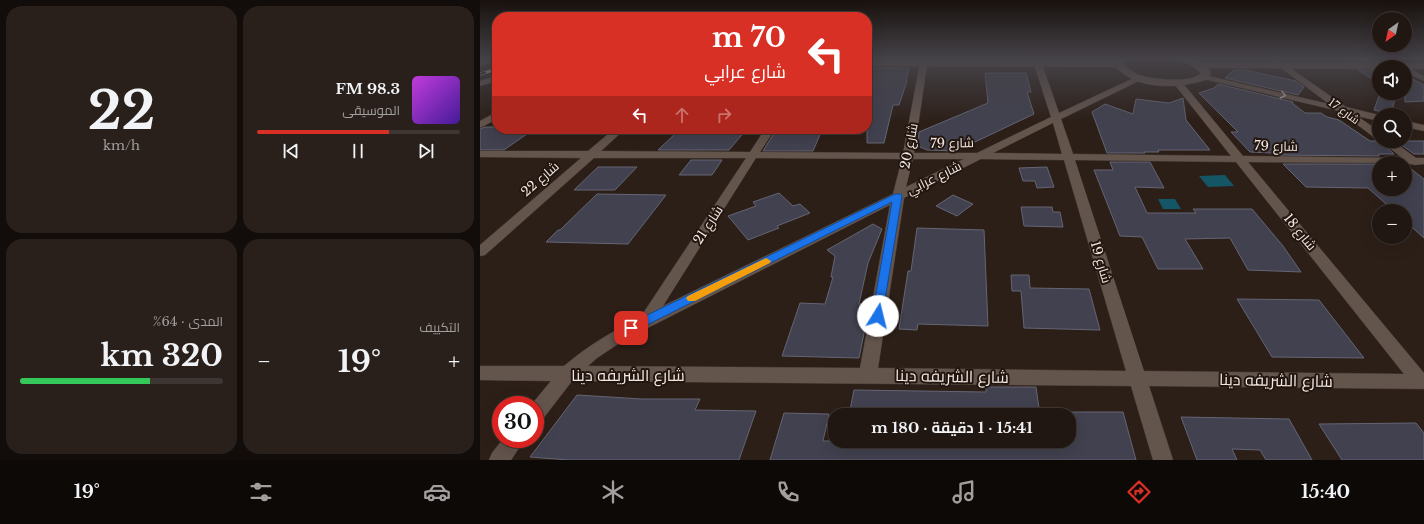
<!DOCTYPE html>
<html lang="ar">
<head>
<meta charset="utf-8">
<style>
  :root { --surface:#211712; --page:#29201b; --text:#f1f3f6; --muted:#a29f9f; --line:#3e3632; --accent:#d93025 }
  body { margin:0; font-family:"Libre Baskerville",Cairo,serif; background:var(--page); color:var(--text); direction:rtl; height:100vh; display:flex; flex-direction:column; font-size:15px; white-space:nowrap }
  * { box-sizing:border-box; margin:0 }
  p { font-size:13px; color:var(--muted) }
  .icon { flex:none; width:22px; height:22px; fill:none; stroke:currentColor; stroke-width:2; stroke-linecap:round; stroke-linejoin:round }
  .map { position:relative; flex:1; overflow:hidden; direction:ltr }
  .drawer { display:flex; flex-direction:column; gap:6px; padding:6px; background:#120d0a; width:480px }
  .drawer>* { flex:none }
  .banner { position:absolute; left:12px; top:12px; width:380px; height:122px; border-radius:16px; box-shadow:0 4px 16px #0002,0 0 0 1px var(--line); direction:rtl; background:#d93025; color:#fff; overflow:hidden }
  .needle { width:26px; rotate:213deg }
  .controls { position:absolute; left:892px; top:12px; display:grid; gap:8px }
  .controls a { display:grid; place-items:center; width:40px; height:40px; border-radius:50%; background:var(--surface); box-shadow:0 4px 16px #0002,0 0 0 1px var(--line); font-size:20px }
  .speed { position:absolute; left:12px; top:396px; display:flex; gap:8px; font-size:20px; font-weight:700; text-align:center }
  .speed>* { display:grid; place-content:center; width:52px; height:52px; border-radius:50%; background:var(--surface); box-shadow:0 4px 16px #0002,0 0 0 1px var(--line); line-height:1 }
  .speed .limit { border:6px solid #d22; background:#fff; color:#111 }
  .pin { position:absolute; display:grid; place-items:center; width:34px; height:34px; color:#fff; margin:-17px; border-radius:8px; box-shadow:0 2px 6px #0006 }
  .me { position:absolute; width:44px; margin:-22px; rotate:9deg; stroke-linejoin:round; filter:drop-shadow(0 0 3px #0008) }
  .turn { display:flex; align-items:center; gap:14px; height:84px; padding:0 20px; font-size:18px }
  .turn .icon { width:52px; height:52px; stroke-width:2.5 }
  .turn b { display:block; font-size:28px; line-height:34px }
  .lanes { display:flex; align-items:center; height:38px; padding:0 20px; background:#0003; justify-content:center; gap:20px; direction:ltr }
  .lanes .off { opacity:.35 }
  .big { font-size:30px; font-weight:700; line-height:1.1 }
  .drawer .widget { flex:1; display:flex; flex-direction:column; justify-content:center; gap:6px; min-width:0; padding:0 14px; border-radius:16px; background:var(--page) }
  .drawer .dial { align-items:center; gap:0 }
  .dial b { font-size:52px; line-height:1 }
  .song { display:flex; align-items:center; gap:12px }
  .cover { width:48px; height:48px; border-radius:6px; background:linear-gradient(135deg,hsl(290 70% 55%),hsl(260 70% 35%)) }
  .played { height:4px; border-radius:2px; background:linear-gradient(90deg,var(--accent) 65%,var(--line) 65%) }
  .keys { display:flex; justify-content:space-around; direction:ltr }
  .heat { display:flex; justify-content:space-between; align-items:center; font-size:22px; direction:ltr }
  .charge { height:6px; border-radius:3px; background:linear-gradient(90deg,#34c759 64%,var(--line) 0) }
  .drawer .tiles { flex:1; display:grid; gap:6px; grid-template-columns:repeat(2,1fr) }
  .trip { position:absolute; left:348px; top:408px; width:248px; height:40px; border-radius:16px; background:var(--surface); box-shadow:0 4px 16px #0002,0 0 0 1px var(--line); font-weight:700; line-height:40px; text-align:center; direction:rtl }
  .tab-bar { display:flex; height:64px; justify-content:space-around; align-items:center; background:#0d0907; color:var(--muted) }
  .tab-bar .icon { width:28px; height:28px }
  .tab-bar .on { color:var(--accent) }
  .tab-bar b { font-size:18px; color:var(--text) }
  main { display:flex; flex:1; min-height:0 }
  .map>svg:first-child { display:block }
</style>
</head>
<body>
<main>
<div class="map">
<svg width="944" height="460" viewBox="0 0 944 460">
  <rect width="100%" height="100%" fill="#2c1f18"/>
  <g fill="#145666">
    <path d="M745,175L754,186L728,187L719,176Z"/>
    <path d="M678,199H695L701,209H683Z"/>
  </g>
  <g fill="#41414f" stroke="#646574">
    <path d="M856,58H892L899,61H862Z"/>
    <path d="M387,68H429L426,81H427L419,105H413L404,143H387Z"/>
    <path d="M754,70H765L816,81L824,87L818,95L745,78Z"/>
    <path d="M878,70H899V83Z"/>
    <path d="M505,73H546L551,92H547L554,114L476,151L447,150L438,146L439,132L508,103Z"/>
    <path d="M925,75L944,85V101L925,102Z"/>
    <path d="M738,84L813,102L812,103L825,113H841L847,117L859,120L890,141H900L914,154H899V156L794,155L792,153L770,152L751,132H758L719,93L734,88Z"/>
    <path d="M916,95L911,114L894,110L899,96Z"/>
    <path d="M703,98L706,120L730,150H678L679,152H664L665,153H627L612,112L625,104L653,114L656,99L689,103Z"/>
    <path d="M5,127H17V129H54L24,150H0V129Z"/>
    <path d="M237,129L266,130L249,150H178L196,133L232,134Z"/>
    <path d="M296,130H342L333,151H283Z"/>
    <path d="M916,141H944V154H934Z"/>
    <path d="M211,160H242L232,175H199Z"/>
    <path d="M630,162H670L684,188L655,187L667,213H716L713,209H772L803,246L821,272L768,270L750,238L705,239L723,269H678L662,237L640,236L614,170H633Z"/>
    <path d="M803,164H899V189H925L926,165L944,179V238L925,221V211H914L888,188L826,187Z"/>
    <path d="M118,167H157L135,190H94Z"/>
    <path d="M567,167L574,187L557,188L555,181H543L539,168Z"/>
    <path d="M299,193L313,206L320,204L330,213L297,226L299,228L268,240L248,216L276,206L273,202Z"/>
    <path d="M117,194L186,195L148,244L66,242L78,230H80Z"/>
    <path d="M473,195L493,204L477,216L456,206Z"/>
    <path d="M541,207H572L573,212H580L583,227L544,226Z"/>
    <path d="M393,224L402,229L388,263L379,304H390L379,358L302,356L320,303L345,304L353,277H351L355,256L347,250Z"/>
    <path d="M437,228L504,230L508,326L438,324L437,330L419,329L428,271H431Z"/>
    <path d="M531,275H549L550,288L609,289L620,330L544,328L541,291H532Z"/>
    <path d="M757,299L839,300L884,358L792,357Z"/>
    <path d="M506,387H556L560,415H369L374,390L506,392Z"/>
    <path d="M97,395L162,399H220L215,410L276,411L259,460H89L50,457Z"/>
    <path d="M589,412H643L656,460H290L304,413L349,414L343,441H589Z"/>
    <path d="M701,417L809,419L832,460H786L780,450L752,449L757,460H717Z"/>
    <path d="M936,423L944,433V460H862L839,424Z"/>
  </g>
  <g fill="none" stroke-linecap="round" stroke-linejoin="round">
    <defs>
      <g id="minor">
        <path d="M14,58H17V61L0,66V62Z"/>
        <path d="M441,58H448L434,153H497L571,117L554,64L558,62L562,64L579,113L658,76H664L665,78L581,119L593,154L751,156L695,85L694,83L698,81H701L763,156L922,158L901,141H913L936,158H944V164L935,165L925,163L768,162L944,373V389L669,386L693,460H673L651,386L92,381L62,420L55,422V405H51L71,381L0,380V366H84C109,345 131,332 160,318L266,158H114L5,255L0,256V245L101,158L0,157V151H108L134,129H145L121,151L270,152L285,129H295L280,152L423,153ZM573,123L582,154L513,153ZM276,158L422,159L413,194L183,306ZM433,159H484L426,187ZM501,159L584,160L646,371L398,368L424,198ZM595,160L756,162L924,374L664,371ZM410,205L380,368L108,366L117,358L144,340Z"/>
        <path d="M788,58H796L866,107L899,115V121L877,116L899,131V139L895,138L859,111L724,79L720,77L724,75L849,104Z"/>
        <path d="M900,58C913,56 932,70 944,76V81L925,72V67H916Z"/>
        <path d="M17,76V81L0,86V81Z"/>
        <path d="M17,112V119L0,128V121Z"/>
        <path d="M925,121L944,125V131L925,127Z"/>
        <path d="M23,439H45L31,460H9L12,453Z"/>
      </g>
      <path id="tertiary" d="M638,58H649L644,64C648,69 653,72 659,75C672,79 711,84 721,73L711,65L697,60L696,58H710L721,62L944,63V69H925V67H899V69L728,68L731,73L728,79C701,89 657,91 636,67L387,66V60L636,61Z"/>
    </defs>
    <use href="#minor" stroke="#453a35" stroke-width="1"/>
    <use href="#tertiary" stroke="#453a35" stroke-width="1"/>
    <use href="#minor" fill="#63544c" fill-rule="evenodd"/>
    <use href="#tertiary" fill="#63544c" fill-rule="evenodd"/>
    <defs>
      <path id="rail" d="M0,74L17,69"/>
    </defs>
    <use href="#rail" stroke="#ccc2bd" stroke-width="3"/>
    <use href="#rail" stroke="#22160f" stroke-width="2" stroke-dasharray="6" stroke-linecap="butt"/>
  </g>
  <defs><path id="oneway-chevron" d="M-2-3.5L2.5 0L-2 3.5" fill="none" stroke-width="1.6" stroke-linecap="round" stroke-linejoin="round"/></defs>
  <use stroke="#aa9e98" href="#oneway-chevron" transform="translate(803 95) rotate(13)"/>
  <linearGradient id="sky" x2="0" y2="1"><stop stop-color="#18110d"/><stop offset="0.48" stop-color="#454248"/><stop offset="1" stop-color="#454248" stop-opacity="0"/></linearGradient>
  <rect width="944" height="122" fill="url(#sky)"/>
  <path fill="#1a73e8" stroke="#114b97" d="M415,194H421L422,196L402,318H394L392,316L412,202L155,331L151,333L147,331L146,328L147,325Z"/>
  <path fill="#f59e0b" d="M286,258L291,261L290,263L215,301H208L206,298L208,296Z"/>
  <g text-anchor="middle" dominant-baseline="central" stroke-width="4" stroke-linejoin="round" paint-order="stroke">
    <g font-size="11" fill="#f2e8e4" stroke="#22160f">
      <text transform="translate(864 111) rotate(36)">شارع 17</text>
    </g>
    <g font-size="13" fill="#f2e8e4" stroke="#22160f">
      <text transform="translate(472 143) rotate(-1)">شارع 79</text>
      <text transform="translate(429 146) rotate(-79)">شارع 20</text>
      <text transform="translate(796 146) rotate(1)">شارع 79</text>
      <text transform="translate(454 178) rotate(-26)">شارع عرابي</text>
      <text transform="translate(60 179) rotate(-41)">شارع 22</text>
      <text transform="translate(228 225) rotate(-57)">شارع 21</text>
      <text transform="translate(820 232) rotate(51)">شارع 18</text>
      <text transform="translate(621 262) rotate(73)">شارع 19</text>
    </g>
    <g font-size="16" fill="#f2e8e4" stroke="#22160f">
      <text x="148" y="375">شارع الشريفه دينا</text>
      <text transform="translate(472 376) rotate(1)">شارع الشريفه دينا</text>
      <text transform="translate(796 380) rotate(1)">شارع الشريفه دينا</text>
    </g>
  </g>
</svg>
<div class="controls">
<a><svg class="needle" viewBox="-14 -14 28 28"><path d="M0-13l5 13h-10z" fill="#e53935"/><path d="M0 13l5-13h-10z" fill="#a29f9f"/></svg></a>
<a><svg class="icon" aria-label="sound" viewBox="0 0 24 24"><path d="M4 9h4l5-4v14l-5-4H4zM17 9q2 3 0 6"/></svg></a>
<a><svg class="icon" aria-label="search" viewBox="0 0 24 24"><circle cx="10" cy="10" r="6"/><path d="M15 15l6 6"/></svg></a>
<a>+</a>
<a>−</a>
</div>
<div class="speed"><div class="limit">30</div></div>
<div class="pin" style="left:151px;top:328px;background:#d93025"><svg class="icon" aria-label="arrive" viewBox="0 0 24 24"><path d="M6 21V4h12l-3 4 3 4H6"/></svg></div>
<svg class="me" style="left:398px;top:316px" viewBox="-20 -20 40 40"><circle r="19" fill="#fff"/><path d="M0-13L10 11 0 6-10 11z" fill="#1a73e8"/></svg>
<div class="trip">15:41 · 1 دقيقة · 180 m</div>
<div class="banner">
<div class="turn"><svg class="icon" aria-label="left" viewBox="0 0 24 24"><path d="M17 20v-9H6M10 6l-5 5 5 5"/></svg><div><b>70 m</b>شارع عرابي</div></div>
<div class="lanes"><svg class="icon" aria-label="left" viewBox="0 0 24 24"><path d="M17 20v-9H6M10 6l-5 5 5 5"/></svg><svg class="icon off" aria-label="ahead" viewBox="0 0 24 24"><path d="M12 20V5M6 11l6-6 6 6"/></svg><svg class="icon off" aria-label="right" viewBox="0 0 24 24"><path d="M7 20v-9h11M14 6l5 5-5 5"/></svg></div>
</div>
</div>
<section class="drawer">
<div class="tiles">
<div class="widget">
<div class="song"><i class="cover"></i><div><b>98.3 FM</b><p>الموسيقى</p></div></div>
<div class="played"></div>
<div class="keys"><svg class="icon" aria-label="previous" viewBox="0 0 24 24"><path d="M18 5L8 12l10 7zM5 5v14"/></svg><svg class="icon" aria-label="pause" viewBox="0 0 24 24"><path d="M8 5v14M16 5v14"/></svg><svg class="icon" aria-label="next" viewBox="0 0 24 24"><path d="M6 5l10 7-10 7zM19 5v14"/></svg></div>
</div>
<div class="widget dial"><b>22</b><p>km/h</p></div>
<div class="widget"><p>التكييف</p>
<div class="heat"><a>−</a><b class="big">19°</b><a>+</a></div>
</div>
<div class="widget"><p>المدى · 64%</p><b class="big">320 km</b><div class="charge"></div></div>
</div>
</section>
</main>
<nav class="tab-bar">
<b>15:40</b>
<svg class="icon on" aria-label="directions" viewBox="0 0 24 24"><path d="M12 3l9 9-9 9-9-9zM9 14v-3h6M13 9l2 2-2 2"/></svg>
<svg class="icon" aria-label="music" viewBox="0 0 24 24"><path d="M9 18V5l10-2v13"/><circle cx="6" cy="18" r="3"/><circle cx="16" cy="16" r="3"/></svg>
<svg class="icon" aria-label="phone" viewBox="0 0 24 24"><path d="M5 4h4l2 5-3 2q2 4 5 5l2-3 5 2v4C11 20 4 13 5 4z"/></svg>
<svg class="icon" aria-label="climate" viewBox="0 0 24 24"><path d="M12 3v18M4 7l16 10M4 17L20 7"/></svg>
<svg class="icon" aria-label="car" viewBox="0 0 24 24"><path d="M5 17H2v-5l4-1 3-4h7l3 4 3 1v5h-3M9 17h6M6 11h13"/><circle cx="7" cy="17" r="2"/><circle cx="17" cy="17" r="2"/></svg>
<svg class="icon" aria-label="filters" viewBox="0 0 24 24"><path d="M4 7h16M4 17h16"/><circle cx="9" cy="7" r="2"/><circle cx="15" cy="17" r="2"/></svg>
<b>19°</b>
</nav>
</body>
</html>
